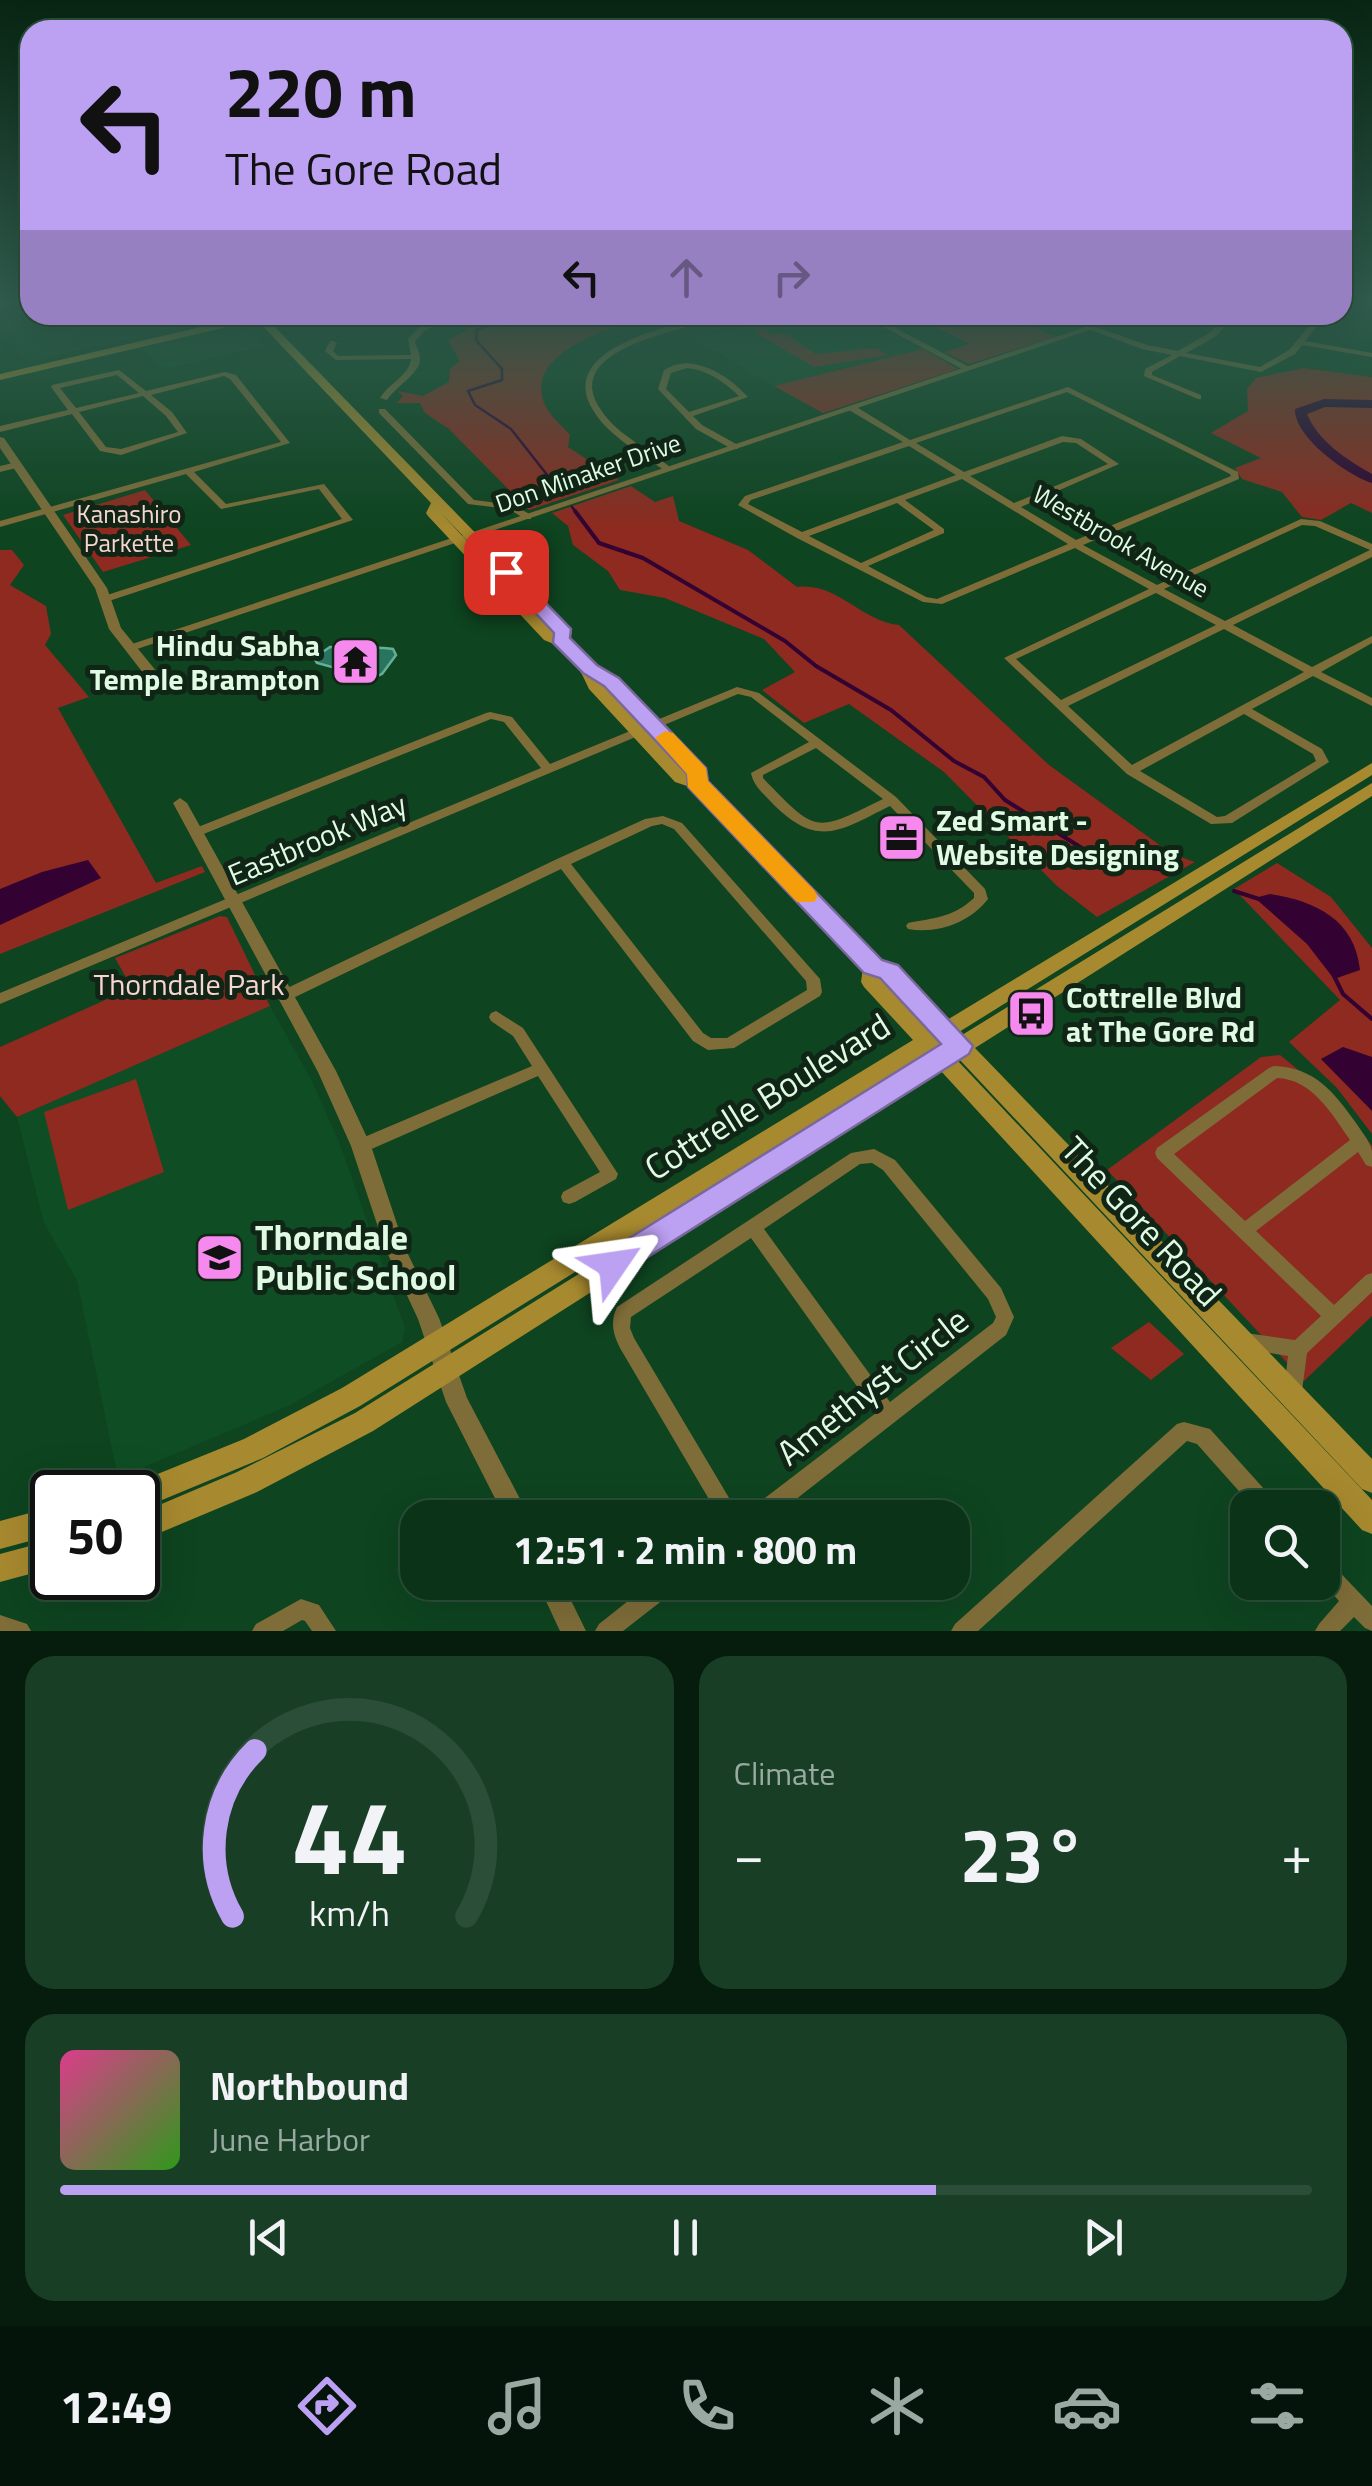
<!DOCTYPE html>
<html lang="en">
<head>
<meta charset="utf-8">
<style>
  :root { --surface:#0a3318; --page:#183f25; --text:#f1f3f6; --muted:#99aaa2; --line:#2a4e37; --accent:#bca0f2 }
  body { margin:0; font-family:"Titillium Web",sans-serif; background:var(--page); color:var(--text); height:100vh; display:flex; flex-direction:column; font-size:38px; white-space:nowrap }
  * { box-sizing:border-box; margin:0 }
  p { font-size:32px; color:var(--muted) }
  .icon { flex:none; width:55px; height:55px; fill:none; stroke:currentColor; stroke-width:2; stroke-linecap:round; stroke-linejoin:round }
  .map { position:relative; height:1631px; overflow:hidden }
  .side { display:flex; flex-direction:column; gap:25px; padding:25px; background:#061c0d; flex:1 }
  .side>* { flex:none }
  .guide { position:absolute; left:20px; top:20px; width:1332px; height:305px; border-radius:30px; box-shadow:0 10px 40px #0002,0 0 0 2px var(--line); background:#bca0f2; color:#111; overflow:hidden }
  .fabs { position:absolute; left:1230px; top:1490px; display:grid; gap:20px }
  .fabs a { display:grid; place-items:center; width:110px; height:110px; border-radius:20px; background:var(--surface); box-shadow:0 10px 40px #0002,0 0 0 2px var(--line); font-size:50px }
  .speed { position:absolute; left:30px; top:1470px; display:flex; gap:20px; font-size:50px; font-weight:700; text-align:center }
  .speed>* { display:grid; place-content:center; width:130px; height:130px; border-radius:50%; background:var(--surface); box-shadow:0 10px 40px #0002,0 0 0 2px var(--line); line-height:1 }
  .speed .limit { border:5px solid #111; border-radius:15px; background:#fff; color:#111 }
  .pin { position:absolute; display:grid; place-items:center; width:85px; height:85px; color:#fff; margin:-42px; border-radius:20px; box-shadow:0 5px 15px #0006 }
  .me { position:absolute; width:110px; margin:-55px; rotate:58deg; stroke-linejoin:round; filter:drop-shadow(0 0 8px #0008) }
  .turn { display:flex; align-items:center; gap:35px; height:210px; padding:0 40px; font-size:45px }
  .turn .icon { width:130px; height:130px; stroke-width:2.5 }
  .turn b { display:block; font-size:70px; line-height:85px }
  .lanes { display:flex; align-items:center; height:95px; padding:0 40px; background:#0003; justify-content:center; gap:50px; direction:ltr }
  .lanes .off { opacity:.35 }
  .big { font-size:75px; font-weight:700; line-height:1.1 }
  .side .widget { flex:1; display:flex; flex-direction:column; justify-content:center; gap:15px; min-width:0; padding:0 35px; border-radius:30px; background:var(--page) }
  .side .dial { align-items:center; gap:0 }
  .dial svg { height:260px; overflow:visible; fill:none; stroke:var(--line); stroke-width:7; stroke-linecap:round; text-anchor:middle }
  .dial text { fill:var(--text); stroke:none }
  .song { display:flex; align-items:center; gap:30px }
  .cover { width:120px; height:120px; border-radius:15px; background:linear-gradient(135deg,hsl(330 70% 55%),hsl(110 70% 35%)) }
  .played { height:10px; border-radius:5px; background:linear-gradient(90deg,var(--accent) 70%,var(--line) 70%) }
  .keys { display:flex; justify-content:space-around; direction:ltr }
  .heat { display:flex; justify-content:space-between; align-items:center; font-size:55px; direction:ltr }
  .side .tiles { flex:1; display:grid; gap:25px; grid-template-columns:1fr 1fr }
  .widget:last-child { grid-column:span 2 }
  .trip { position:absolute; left:400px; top:1500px; width:570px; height:100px; border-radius:30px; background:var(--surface); box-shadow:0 10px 40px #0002,0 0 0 2px var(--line); font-weight:700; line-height:100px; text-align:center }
  .dock { display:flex; height:160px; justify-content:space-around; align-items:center; background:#04140a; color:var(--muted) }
  .dock .icon { width:70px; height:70px }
  .dock .on { color:var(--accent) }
  .dock b { font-size:45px; color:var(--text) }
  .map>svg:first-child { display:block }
</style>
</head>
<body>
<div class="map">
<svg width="1372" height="1631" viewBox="0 0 1372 1631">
  <rect width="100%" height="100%" fill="#0e4420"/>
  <g fill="#0f4e24">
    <path d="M30,310V315H192L199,323L27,362L15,348L19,346L15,335L0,333V317Z"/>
    <path d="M821,315H858L923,349L774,386L697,340L739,327Z"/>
    <path d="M243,323L263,346L165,370L140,347Z"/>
    <path d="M270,1006L312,1081L339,1142L405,1328L402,1342L290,1405L118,1478L77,1280L44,1223L17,1117Z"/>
  </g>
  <g fill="#8e2a1f">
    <path d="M504,315H655C620,325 521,350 545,405C550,416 562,426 570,435L568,447L619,480L529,510L449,429L425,413L420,403H397L403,396L397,391L423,396L449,382L450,369L460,361L448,340L484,320Z"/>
    <path d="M911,315H1008L1055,337L969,364L944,352L970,344Z"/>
    <path d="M761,326L772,335L784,333L816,354L875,348L889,355L814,367L754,332Z"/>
    <path d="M923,349L958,369L823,413L774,386Z"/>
    <path d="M1304,368L1372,377V513L1351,503L1321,520L1302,517L1282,492L1242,479L1235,468L1261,458L1211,433L1248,411L1247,389L1256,378Z"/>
    <path d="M631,486L655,502L673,496L679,521L748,550L797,587C838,582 860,621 899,625L1049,765L1172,854L1195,862L1097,917L1057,886L944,772L849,704L804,723L762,690L795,672L764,639L665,598L620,590L608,571L573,545L568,526L552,513Z"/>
    <path d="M145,490L191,545L103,572L63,515Z"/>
    <path d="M0,550H12L24,565L10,585L46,606L51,634L45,645L89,697L58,708L156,883L202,866L205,872L0,954Z"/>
    <path d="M1277,863L1331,897L1372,948V1134L1337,1088L1289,1042L1340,1000L1234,889Z"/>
    <path d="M220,916L227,917L270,1006L17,1117L0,1096V1047L132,988L115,958Z"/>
    <path d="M1280,1055L1334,1099L1372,1146V1316L1304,1381L1107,1170L1261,1057Z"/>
    <path d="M136,1079L164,1172L68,1210L44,1112Z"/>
    <path d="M1149,1322L1184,1354L1151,1380L1111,1348Z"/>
  </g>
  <g fill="#330232">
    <path d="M88,860L101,878L0,925V889L42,872Z"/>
    <path d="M1270,894C1316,901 1355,920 1360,970L1334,979L1307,944L1255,898Z"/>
    <path d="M1343,1047L1372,1057V1111L1321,1059Z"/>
  </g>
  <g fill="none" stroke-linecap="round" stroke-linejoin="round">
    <g stroke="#330232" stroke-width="2.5">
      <path d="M529,315L477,329L476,340L502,369V380L468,391L475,405L511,429L563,495"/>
      <path d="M572,507L577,513"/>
    </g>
    <g stroke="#330232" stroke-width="4">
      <path d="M575,511L599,543L643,558L785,641L816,666L891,710L954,761L984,777L1005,800L1101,860L1171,871"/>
      <path d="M1234,891L1259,899"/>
      <path d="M1333,974L1343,994L1372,1019"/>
    </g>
    <g fill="#330232" fill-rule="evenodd">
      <path d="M1361,302H1372V306L1363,304Z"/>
      <path d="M1324,399L1372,400V408L1325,407L1307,414C1318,441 1347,460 1372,474V483C1347,475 1294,437 1295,409Z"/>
    </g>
  </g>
  <path fill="#28745e" stroke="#65af96" stroke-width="2.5" d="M330,647L384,648L393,649L396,655L382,674L372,678L317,663L314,658Z"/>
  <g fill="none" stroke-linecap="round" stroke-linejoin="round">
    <g fill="#7f6d39" fill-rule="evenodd">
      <path d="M444,315H454L425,331L415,341C416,347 420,352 420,358C421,373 396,386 387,400L380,398C389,383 409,376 411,359L336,360L325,351L330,341H333L337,343L333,351L338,356L411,355L408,339L419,327Z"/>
      <path d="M714,315H727C693,330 557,345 601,410C618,436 650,449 672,469L665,471C642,454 607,435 593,410C555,347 674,325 714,315Z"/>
      <path d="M861,315H871L973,369L966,371Z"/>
      <path d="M1050,315H1061L1147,345L1178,351L1209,333L1228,315H1236L1215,337L1186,353L1260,367L1289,350L1310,325L1308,321L1288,315L1314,317L1318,325L1305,341L1372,353V357L1302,345L1295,354L1261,372L1180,356L1152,372V375L1201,395V399H1198L1144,376L1145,369L1172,355L1142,349Z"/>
      <path d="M687,363C713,366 731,379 748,397L693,416L702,425L738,445V449H732L696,429L658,389L664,370L674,365ZM687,368C708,370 724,382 739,396L689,412L666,389L671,373Z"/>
      <path d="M119,370L146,391L225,372L236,375L290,443L194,472L226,504L324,484L353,520L109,601H101V597L342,519L319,489L221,509L186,474L0,527V521L281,442L230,379L224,376L151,395L172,412L187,433L121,455L100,451L72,414L0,432V426L68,410L51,387L52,385ZM117,375L139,393L76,408L60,388ZM143,396L166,416L178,432L121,449L106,447L79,412Z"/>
      <path d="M1068,387L1238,472L1239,479L1083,545L1157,585L1301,519L1320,521L1372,544V557L1233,625L1312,667L1372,636V643L1321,672L1372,698V706L1313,676L1252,709L1322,749L1329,762L1232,823L1211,824L1127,774L1004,658L1149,589L1075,548L942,604L923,602L797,538L738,505L745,496L903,442L849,410V406H855L910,440ZM1067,392L1230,474L1231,476L1076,540L1021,507L1119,464L1081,439L1062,436L964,472L916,443ZM1063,442L1076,443L1108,464L1014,503L970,476ZM909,446L956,475L802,532L748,504L751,500ZM962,479L1068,544L937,599L926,597L868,566L944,533V529L905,500ZM897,503L934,530L861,563L809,536ZM1302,525L1315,526L1370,550L1225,621L1164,589ZM1156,593L1216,625L1061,700L1016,659ZM1224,629L1304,672L1132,765L1068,706ZM1244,714L1313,754L1316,761L1225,816L1217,817L1140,771Z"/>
      <path d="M379,409H385L474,500L514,505L531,515V519H525L509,509L468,504L379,413Z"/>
      <path d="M17,462L21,465L20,467L0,472V466Z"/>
      <path d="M458,536L463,539L461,541L134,650L130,651L125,648L126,646Z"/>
      <path d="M737,687L759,693L896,797L985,889L988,899C969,923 938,934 908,929L906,926L908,923C934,918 954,917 974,898V893L890,806C841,830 819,849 774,805C765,795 753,786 751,773L809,742L751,697L738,694L0,1004V993L541,768L504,722L491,719L201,835H193L191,832L193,829L486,713L490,712L512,717L550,764ZM816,748L883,799C814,833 817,834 763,778V775Z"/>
      <path d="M663,816L682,823L820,979L822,992L820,996L734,1048L708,1050L693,1041L561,869L289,1000L284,1001L279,1000L277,996L279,992L557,859L645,819ZM662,824L674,829L806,981L807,990L727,1038H711L703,1033L571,864L652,826Z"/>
      <path d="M496,1011L523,1028L618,1174L616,1179L575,1202L569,1204L563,1202L561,1197L563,1192L600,1172L538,1076L367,1151L361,1153L355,1151L353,1146L355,1141L532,1066L513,1036L491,1021L489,1017L491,1013Z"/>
      <path d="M1274,1066C1314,1067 1334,1092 1356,1123C1361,1131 1370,1141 1372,1151C1372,1156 1372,1161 1372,1167L1366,1165L1358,1152L1256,1231L1334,1305L1366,1275L1372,1273V1292L1307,1353L1302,1391L1300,1397L1293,1400L1286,1397L1284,1391L1288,1356L1246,1349L1240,1347L1237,1341L1240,1335L1246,1333L1295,1340L1321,1316L1157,1158L1155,1153L1157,1148L1269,1068ZM1277,1078C1312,1079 1332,1114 1350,1140L1245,1221L1174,1154Z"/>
      <path d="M874,1149L895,1160L1001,1288L1014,1317L1006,1335L772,1518H745L748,1511L876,1413L751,1238L631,1317L630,1328L634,1338L741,1518H720L620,1348C613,1334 610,1322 617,1307L851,1153ZM872,1163L883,1170L988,1299L996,1317L993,1323L890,1402L764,1229L860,1164Z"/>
      <path d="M1184,1422L1210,1429L1275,1501L1278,1508H1254L1197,1444L1187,1441L978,1631H951L955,1624L1177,1424Z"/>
      <path d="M1322,1558L1329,1561L1372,1606V1631L1365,1628L1354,1617L1340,1631H1315L1319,1624L1339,1601L1322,1582Z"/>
      <path d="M652,1582H680L677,1589L623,1631H595L599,1624Z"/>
      <path d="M301,1599L319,1605L336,1631H312L305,1621L302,1620L283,1631H252L256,1624Z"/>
      <path d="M0,1615L27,1624L31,1631H0Z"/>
    </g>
    <g fill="#7f6d39" fill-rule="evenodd">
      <path d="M1121,315H1134L465,540H457L455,538Z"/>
      <path d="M0,437L4,438L107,588L121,628L157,672L159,675L157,678H147L109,629L95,588L0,448Z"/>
      <path d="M180,798L187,803L336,1071L371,1146L405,1248L439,1318L467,1398L530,1518H505L446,1402L418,1319L385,1248L351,1146L318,1072L173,803Z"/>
      <path d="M537,1582H562L586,1631H560Z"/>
    </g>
    <g fill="#a7892f" fill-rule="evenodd">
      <path d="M252,315H272L266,318L570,630L572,633L568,639L639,703L704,769L706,773L705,782L880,961L896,967L947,1020L1372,763V775L959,1032L962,1035L1372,783V796L975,1048L1372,1459V1493L1362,1489L959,1059L957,1060L1372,1500V1534L1362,1530L940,1070L373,1431L257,1492L138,1542V1514L237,1472L355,1413L928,1057L925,1054L360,1406L263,1458L138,1510V1492H126L128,1486L244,1439L342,1388L913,1040L864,987L861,982L863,968L690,787L675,782L589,689C580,668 568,648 544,640L428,516L426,513L431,503L257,320L0,380V374ZM440,512L557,633L556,634H554ZM612,695L689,775L687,774ZM882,977L931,1029L929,1031L881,980Z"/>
      <path d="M52,1507V1535L0,1549V1521Z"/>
      <path d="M52,1540V1568L0,1582V1554Z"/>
    </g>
  </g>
  <linearGradient id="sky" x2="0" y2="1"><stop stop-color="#082512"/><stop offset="0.57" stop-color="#305c4e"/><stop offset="1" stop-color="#305c4e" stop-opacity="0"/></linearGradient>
  <rect width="1372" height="530" fill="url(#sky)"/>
  <path fill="#bca0f2" stroke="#7a689d" stroke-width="2.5" d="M500,568H512L571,629L570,638L597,665L619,678L706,768L708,781L882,960L898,965L973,1046L969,1054L613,1279L602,1275L597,1265L602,1255L941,1044L880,978L864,973L688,787L687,774L604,686L583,673L553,643L554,633L500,575Z"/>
  <path fill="#f59e0b" d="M665,731L673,733L706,768L708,781L814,890L818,896L814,902H797L688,787L687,774L655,738Z"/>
  <defs>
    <symbol id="temple-square" viewBox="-11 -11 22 22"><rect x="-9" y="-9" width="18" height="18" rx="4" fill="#f689ed" stroke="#102515"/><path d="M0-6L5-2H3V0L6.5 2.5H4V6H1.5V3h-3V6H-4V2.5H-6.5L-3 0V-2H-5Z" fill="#111"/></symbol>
    <symbol id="office-square" viewBox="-11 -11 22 22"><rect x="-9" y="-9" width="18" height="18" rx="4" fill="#f689ed" stroke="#102515"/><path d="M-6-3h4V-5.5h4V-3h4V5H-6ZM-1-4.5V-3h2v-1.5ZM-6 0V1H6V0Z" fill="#111"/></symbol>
    <symbol id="bus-square" viewBox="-11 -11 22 22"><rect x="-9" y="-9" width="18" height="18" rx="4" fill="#f689ed" stroke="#102515"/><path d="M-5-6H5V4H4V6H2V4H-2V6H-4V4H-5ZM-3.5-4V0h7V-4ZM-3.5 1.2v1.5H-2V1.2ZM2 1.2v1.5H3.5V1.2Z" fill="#111"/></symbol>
    <symbol id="school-square" viewBox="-11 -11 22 22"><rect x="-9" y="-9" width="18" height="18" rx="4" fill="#f689ed" stroke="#102515"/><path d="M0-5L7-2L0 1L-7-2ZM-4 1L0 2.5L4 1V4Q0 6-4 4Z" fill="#111"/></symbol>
  </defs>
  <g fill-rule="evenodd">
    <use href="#temple-square" x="328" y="634" width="55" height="55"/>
    <use href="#office-square" x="874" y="810" width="55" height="55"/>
    <use href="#bus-square" x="1004" y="986" width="55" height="55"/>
    <use href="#school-square" x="192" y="1230" width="55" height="55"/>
  </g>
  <g text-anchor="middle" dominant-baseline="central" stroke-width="10" stroke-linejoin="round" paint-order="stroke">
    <g font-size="25" fill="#e0fbe4" stroke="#102515">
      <text transform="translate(588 473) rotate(-19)">Don Minaker Drive</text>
      <text transform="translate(1121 541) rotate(30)">Westbrook Avenue</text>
    </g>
    <g font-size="25" fill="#f8d6d0" stroke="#102515">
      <text x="129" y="514">Kanashiro<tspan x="129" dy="29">Parkette</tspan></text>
    </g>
    <g font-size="30" font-weight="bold" fill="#e0fbe4" stroke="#102515" text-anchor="start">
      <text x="320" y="645" text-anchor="end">Hindu Sabha<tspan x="320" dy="34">Temple Brampton</tspan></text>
      <text x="936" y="820">Zed Smart -<tspan x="936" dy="34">Website Designing</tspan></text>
      <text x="1066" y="997">Cottrelle Blvd<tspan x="1066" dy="34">at The Gore Rd</tspan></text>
    </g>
    <g font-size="30" fill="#e0fbe4" stroke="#102515">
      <text transform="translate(317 839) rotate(-23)">Eastbrook Way</text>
    </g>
    <g font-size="30" fill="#f8d6d0" stroke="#102515">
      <text x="189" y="984">Thorndale Park</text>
    </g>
    <g font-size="35" fill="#e0fbe4" stroke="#102515">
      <text transform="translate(767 1096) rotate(-32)">Cottrelle Boulevard</text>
      <text transform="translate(1142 1221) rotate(47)">The Gore Road</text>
      <text transform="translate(872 1386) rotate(-38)">Amethyst Circle</text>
    </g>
    <g font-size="35" font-weight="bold" fill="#e0fbe4" stroke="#102515" text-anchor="start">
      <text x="255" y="1237">Thorndale<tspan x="255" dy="40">Public School</tspan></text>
    </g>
  </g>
</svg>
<div class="fabs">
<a><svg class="icon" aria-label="search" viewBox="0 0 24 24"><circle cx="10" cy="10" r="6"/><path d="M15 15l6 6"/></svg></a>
</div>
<div class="speed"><div class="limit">50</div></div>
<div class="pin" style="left:506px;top:572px;background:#d93025"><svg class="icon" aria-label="arrive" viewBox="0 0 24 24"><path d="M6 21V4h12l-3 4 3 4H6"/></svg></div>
<svg class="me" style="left:613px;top:1265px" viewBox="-20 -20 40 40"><path d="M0-17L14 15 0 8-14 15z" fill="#bca0f2" stroke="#fff" stroke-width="4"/></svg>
<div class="trip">12:51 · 2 min · 800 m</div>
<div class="guide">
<div class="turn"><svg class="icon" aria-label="left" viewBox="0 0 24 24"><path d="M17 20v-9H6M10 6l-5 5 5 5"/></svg><div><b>220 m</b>The Gore Road</div></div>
<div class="lanes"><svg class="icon" aria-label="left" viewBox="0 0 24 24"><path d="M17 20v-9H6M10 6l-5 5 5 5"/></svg><svg class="icon off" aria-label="ahead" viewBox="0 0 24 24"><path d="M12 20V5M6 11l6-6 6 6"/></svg><svg class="icon off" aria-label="right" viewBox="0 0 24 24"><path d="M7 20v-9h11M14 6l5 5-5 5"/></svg></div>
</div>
</div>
<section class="side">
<div class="tiles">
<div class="widget dial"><svg viewBox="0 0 100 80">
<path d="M14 69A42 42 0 1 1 86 69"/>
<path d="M14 69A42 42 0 0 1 21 18" stroke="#bca0f2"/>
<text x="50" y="56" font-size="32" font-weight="700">44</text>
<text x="50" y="72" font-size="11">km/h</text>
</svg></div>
<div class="widget"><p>Climate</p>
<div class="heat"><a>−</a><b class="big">23°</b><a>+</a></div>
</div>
<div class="widget">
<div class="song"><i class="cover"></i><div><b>Northbound</b><p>June Harbor</p></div></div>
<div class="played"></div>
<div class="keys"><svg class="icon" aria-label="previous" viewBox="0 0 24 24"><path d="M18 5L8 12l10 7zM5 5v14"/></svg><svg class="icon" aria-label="pause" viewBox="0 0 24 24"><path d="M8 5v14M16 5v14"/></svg><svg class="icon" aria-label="next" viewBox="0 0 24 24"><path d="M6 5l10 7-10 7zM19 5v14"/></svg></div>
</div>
</div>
</section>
<nav class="dock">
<b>12:49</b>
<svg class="icon on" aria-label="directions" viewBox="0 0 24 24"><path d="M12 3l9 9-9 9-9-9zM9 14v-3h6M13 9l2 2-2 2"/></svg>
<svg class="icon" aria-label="music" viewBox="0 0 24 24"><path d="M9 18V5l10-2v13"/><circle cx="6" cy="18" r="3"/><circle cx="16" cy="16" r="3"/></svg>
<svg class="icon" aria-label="phone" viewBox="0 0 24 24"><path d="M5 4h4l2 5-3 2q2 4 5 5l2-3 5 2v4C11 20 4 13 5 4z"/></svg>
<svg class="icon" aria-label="climate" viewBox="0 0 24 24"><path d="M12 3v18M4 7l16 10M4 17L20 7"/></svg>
<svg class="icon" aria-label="car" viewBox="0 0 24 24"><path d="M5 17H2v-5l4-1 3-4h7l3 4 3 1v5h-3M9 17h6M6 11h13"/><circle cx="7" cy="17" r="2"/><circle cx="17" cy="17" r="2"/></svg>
<svg class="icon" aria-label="filters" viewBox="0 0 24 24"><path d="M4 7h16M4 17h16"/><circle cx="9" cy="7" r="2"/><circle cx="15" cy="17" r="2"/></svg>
</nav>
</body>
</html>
